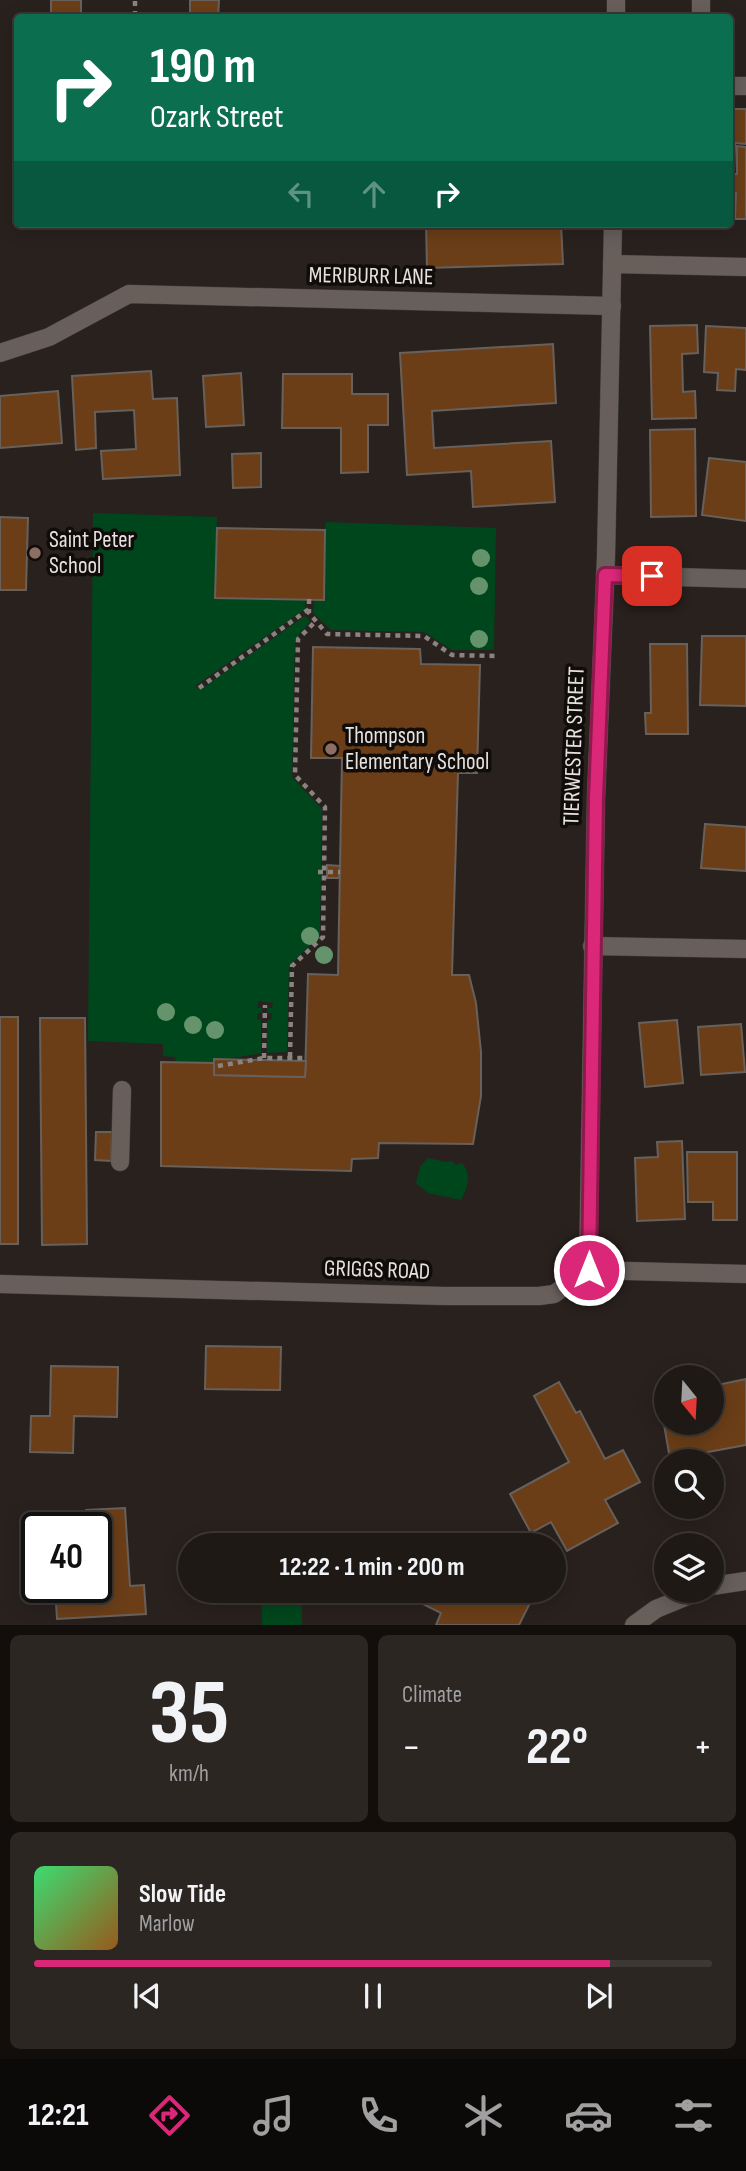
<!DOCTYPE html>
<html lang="en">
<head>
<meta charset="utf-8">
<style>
  :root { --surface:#1f1916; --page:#2c2623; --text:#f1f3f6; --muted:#a1a0a1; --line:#3c3835; --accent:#db2777 }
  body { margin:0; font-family:"Sofia Sans Condensed",sans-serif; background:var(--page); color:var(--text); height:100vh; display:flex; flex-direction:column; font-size:26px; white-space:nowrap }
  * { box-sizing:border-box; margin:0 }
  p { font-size:23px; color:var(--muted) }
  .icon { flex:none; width:38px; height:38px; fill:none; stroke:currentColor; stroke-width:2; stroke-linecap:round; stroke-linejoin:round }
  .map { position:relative; height:1625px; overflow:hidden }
  .details { display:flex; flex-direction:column; gap:10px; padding:10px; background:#110e0c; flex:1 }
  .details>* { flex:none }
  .banner { position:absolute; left:14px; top:14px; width:719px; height:214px; border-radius:7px; box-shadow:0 4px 18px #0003,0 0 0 2px var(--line); background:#0b6e4f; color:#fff; overflow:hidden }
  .needle { width:46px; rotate:162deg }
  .tools { position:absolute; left:654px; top:1365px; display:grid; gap:14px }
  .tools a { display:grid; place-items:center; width:70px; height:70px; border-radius:50%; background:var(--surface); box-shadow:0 4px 18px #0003,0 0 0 2px var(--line); font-size:35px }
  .speed { position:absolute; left:21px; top:1512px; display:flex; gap:14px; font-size:35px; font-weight:700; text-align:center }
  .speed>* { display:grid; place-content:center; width:91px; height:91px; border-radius:50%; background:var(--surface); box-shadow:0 4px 18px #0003,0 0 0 2px var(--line); line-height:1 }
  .speed .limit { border:4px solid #111; border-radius:10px; background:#fff; color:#111 }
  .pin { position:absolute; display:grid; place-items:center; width:60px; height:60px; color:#fff; margin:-30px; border-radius:14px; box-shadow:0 4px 10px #0006 }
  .me { position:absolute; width:77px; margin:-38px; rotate:0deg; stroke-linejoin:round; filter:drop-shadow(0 0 5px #0008) }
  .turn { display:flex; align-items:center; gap:24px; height:147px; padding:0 21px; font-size:32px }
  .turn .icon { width:91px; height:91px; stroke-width:2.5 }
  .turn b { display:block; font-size:49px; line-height:60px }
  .lanes { display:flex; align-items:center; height:66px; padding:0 21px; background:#0003; justify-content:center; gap:35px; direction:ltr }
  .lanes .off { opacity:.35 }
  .big { font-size:52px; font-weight:700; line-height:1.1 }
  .details .tile { flex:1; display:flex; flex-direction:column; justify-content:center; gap:10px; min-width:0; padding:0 24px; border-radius:10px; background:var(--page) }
  .details .dial { align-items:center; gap:0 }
  .dial b { font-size:91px; line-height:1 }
  .song { display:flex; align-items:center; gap:21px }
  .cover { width:84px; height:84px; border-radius:10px; background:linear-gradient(135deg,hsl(140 70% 55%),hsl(30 70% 35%)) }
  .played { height:7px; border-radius:4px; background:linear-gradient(90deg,var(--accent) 85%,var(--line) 85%) }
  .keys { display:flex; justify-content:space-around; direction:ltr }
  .heat { display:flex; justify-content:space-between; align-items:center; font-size:38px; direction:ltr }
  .details .tiles { flex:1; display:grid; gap:10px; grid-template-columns:1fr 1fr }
  .tile:last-child { grid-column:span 2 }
  .trip { position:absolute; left:178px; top:1533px; width:388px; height:70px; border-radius:35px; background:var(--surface); box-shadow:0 4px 18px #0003,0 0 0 2px var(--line); font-weight:700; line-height:70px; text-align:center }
  .menu { display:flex; height:112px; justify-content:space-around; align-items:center; background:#0c0a09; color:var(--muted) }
  .menu .icon { width:49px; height:49px }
  .menu .active { color:var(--accent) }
  .menu b { font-size:32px; color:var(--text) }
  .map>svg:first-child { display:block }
</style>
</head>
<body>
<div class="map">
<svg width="746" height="1625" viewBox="0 0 746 1625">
  <rect width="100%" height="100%" fill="#29211e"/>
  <g fill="#00461d">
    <path d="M93,513L217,517L215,598L305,599V609L195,686L200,690L305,616L310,622L295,639L292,777L322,809L320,935L289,966L287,1052L267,1053V1020H271L272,1014L267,1013V1008H272L273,1003L258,1001L257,1008H262V1013H257V1019L261,1020V1053L227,1059H214V1063L176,1062L175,1057L163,1056V1044L88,1041Z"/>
    <path d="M326,522L496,528L494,650H452L424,632L331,630L313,613Z"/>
    <path d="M428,1158L445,1162L452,1161L456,1165L462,1163C472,1175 468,1187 461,1200L428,1193L416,1183L420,1167Z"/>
    <rect x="262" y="1591" width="40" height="34"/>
  </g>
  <g fill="#6b3e18" stroke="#67605b" stroke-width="2">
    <rect x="51" y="0" width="30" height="18"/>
    <path d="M190,0H219L218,18H190Z"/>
    <path d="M730,109H746V144L735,143L734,174H737V146L746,147V219H735L736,193H730Z"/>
    <path d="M146,224H234V226Z"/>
    <path d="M426,224H561L563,264L427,268Z"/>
    <path d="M697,325L698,353L682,354L683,392L695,391L696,418L652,419L650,326Z"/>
    <path d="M706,326L746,328V370L736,369L735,391L717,390L718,373L704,372Z"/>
    <path d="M553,344L556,403L432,411L434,448L551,441L555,502L473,507L471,471L407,475L400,353Z"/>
    <path d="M151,371L153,399L177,398L180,475L103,479L101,451L136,449L134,410L95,412L96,448L76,450L72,376Z"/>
    <path d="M241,373L244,425L206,427L203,376Z"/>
    <path d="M283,374H352V394H388V425H368V472L341,473V428H282Z"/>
    <path d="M58,391L62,443L0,448V396Z"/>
    <path d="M695,429L696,516L651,517L650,430Z"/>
    <path d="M261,453V487L233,488L232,454Z"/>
    <path d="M709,458L746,462V521L702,515Z"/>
    <path d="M0,517L28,518L26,590H0Z"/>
    <path d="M217,528L325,530L324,600L215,598Z"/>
    <path d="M702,636H746V706L700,705Z"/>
    <path d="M650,644H687L688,734H646L645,713H651Z"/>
    <path d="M313,647L420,649L421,664L480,665L477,773H458L452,975H469L476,1003L481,1052V1096L473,1144L379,1143L378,1158L352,1159L351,1171L161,1166V1062L214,1063V1075L305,1077L308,974L338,975L342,758H311Z"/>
    <path d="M705,824L746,827V871L701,868Z"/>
    <path d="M327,865L340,866L339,878H327Z"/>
    <rect x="0" y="1017" width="18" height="227"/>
    <path d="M40,1018H85L87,1244L42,1245Z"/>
    <path d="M677,1020L683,1083L645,1087L639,1023Z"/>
    <path d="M741,1024L745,1072L701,1075L698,1027Z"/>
    <path d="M214,1059L306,1061L305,1077L214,1075Z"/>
    <path d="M96,1132H112L111,1161L95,1160Z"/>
    <path d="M682,1141L685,1219L637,1221L635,1158L658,1157L657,1142Z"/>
    <path d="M687,1152H737V1220H713V1202H688Z"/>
    <path d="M206,1346L281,1347L280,1390L205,1389Z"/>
    <path d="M51,1366L118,1367L117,1417L74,1416L73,1453L30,1452L31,1416H50Z"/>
    <path d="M746,1379V1445L670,1459L662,1413L667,1412V1423H712V1386Z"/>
    <path d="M559,1382L576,1413L580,1411L605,1459L623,1450L640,1482L605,1500L618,1523L567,1551L551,1522L531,1533L510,1494L569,1462L534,1396Z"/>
    <path d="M125,1508L130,1586L144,1585L146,1614L57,1619L55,1587H96V1528H87L86,1510Z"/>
    <path d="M414,1591H476L492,1599L496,1591H514L532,1599L519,1625H436L441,1613L411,1598Z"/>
  </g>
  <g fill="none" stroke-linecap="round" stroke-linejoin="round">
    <defs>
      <g id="minor">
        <path d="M616,18V0"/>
        <path d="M701,18V0"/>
        <path d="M730,86H746"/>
        <path d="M612,264L746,267"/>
        <path d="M0,353L49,337L129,294L612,306"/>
        <path d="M605,575L746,579"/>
        <path d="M592,946L746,949"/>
        <path d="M120,1162L122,1090"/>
        <path d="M588,1270L596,798L606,557L613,224"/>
        <path d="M0,1284L444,1296H539L554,1294L588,1270L746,1274"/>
        <path d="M712,1586L746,1581"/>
        <path d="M634,1625L656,1609L700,1591"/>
      </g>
    </defs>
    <use href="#minor" stroke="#443f3c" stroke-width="19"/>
    <g stroke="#8a8481" stroke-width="4.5" stroke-dasharray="5 5" stroke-linecap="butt">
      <path d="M135,16V0"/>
      <path d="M309,599V613L327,634L424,636L452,655L496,656"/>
      <path d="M199,688L309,609"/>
      <path d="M318,872H340"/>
      <path d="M290,1057L292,966L323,937L325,807L295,775L298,639L316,621"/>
      <path d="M264,1058L265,1005"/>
      <path d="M218,1066L264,1058H305"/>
    </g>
    <use href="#minor" stroke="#685f5b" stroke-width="18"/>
  </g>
  <g fill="#65946c">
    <circle cx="481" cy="558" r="9"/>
    <circle cx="479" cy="586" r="9"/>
    <circle cx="479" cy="639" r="9"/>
    <circle cx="310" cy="936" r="9"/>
    <circle cx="324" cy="955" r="9"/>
    <circle cx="166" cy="1012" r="9"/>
    <circle cx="193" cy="1025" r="9"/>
    <circle cx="215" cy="1030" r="9"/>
  </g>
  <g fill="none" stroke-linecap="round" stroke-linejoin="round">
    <defs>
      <path id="route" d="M589,1270L596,798L605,575L652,576"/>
    </defs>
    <use href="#route" stroke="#8e194d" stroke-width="18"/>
    <use href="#route" stroke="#db2777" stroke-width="12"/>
  </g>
  <g fill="#8d6e63" stroke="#0f0c0a" stroke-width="2.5">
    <circle cx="35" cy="553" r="7"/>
    <circle cx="331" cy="749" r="7"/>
  </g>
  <g text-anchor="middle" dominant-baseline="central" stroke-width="7" stroke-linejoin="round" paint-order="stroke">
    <g font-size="23" fill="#e7e2e0" stroke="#0f0c0a">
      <text transform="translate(371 276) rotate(1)">MERIBURR LANE</text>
      <text transform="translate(574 746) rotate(-88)">TIERWESTER STREET</text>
      <text transform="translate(377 1270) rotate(2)">GRIGGS ROAD</text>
    </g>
    <g font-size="23" fill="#e7e2e0" stroke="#0f0c0a" text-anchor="start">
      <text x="49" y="540">Saint Peter<tspan x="49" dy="26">School</tspan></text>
      <text x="345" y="736">Thompson<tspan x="345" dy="26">Elementary School</tspan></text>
    </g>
  </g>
</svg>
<div class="tools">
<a><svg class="needle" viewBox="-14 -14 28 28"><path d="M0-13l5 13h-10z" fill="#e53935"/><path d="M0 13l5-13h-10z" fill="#a1a0a1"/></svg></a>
<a><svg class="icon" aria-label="search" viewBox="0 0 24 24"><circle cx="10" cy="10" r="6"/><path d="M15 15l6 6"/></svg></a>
<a><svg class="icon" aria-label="layers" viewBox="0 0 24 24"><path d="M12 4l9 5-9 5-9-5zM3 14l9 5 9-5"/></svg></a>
</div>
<div class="speed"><div class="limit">40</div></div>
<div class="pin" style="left:652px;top:576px;background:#d93025"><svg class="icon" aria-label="arrive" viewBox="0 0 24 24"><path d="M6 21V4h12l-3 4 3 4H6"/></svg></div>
<svg class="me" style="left:589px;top:1270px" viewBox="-20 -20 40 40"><circle r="17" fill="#db2777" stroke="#fff" stroke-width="3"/><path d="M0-11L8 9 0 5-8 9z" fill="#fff"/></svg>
<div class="trip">12:22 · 1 min · 200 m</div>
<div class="banner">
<div class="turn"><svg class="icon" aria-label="right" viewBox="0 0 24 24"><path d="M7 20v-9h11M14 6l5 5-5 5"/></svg><div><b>190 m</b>Ozark Street</div></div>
<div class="lanes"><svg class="icon off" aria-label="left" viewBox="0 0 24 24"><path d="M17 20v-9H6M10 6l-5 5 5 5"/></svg><svg class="icon off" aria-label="ahead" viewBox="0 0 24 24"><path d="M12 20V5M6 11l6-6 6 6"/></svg><svg class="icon" aria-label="right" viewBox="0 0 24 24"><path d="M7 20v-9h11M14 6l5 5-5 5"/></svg></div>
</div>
</div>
<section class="details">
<div class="tiles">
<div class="tile dial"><b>35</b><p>km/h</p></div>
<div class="tile"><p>Climate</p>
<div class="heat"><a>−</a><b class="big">22°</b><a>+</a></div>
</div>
<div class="tile">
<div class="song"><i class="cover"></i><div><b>Slow Tide</b><p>Marlow</p></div></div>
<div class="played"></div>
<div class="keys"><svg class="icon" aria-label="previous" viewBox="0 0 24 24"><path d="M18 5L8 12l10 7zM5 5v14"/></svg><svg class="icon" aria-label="pause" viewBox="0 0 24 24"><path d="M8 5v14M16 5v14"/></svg><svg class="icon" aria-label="next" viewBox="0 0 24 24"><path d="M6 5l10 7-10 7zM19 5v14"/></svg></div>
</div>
</div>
</section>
<nav class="menu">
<b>12:21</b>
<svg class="icon active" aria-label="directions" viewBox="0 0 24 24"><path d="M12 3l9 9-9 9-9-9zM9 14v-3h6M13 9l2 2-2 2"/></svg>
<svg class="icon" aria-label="music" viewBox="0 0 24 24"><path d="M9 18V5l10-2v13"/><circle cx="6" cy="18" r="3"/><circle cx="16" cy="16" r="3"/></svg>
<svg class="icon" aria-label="phone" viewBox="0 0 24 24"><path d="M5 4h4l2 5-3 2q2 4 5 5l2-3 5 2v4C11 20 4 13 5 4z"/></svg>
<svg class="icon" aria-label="climate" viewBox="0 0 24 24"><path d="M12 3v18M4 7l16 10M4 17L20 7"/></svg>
<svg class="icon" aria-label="car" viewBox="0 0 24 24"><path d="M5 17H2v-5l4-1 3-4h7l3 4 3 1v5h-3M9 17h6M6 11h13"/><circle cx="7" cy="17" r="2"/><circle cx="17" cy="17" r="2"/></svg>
<svg class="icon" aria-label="filters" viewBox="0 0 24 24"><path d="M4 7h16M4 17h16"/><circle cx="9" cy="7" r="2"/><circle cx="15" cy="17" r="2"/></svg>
</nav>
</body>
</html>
